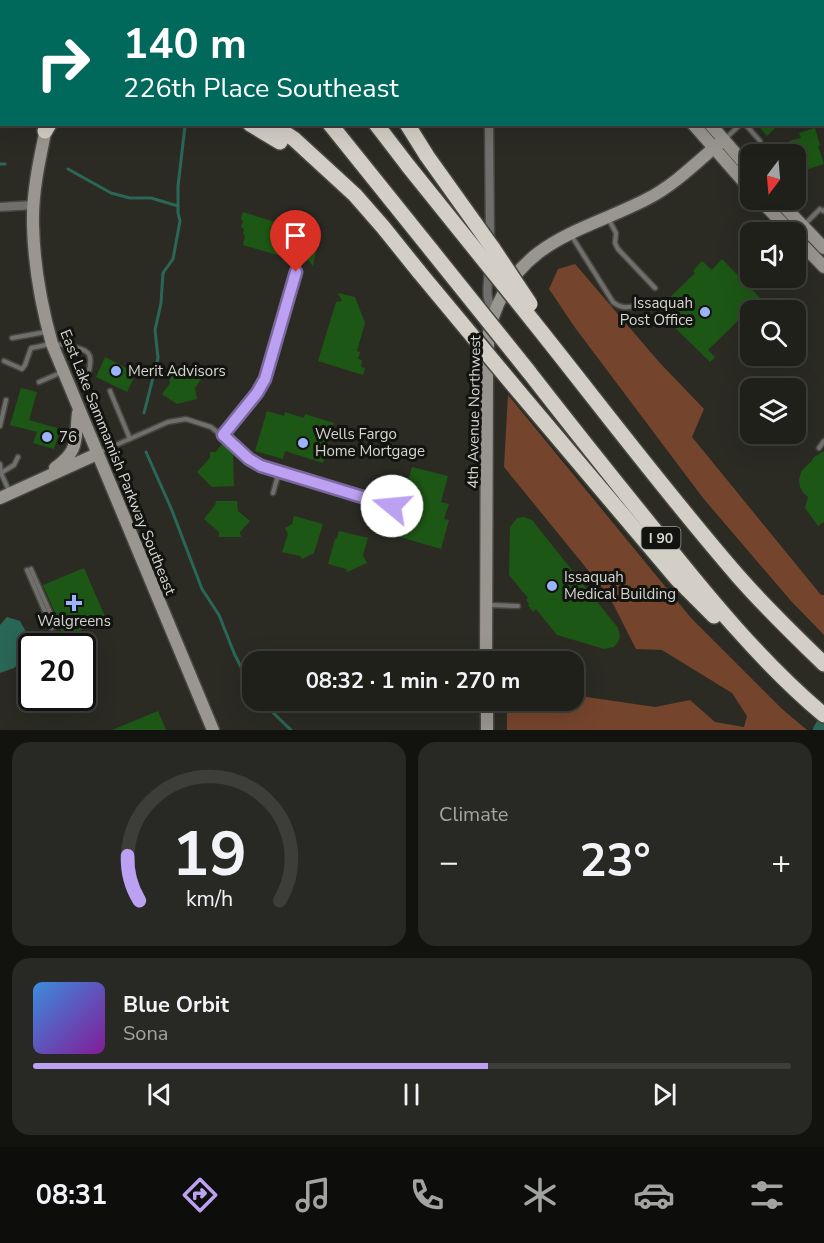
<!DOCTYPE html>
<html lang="en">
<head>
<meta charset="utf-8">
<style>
  :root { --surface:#20201b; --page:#282824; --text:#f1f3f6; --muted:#a2a3a3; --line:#3d3e3a; --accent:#bca0f2 }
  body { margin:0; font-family:"Nunito Sans",sans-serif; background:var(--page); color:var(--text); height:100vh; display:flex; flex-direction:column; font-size:22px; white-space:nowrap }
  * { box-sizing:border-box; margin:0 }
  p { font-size:20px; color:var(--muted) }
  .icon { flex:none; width:33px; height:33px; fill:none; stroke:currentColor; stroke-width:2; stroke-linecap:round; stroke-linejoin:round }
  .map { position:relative; height:730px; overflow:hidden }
  .details { display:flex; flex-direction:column; gap:12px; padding:12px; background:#12120f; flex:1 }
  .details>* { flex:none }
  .top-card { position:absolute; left:0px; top:0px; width:825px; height:126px; box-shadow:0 6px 24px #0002,0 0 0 2px var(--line); background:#00695c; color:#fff; overflow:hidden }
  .needle { width:39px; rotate:196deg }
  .fabs { position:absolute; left:740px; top:144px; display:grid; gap:12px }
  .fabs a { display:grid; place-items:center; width:66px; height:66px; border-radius:12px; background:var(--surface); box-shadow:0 6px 24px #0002,0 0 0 2px var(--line); font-size:30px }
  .speed { position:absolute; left:18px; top:633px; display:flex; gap:12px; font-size:30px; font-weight:700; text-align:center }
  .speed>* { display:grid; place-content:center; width:78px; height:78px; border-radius:50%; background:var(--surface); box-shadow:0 6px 24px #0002,0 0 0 2px var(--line); line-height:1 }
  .speed .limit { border:3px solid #111; border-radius:9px; background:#fff; color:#111 }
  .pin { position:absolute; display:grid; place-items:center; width:51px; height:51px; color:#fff; margin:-62px -26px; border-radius:50% 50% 50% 0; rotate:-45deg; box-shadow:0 0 6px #0007 }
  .pin .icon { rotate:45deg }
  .me { position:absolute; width:66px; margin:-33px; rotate:287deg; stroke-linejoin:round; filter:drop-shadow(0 0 4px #0008) }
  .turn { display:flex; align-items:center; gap:21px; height:126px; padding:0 24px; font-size:27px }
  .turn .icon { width:78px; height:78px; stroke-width:2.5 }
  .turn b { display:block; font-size:42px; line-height:51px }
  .big { font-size:45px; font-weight:700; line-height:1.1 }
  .details .widget { flex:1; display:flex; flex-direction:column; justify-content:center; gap:9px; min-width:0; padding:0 21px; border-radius:18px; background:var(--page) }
  .details .dial { align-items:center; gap:0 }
  .dial svg { height:156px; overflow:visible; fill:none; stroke:var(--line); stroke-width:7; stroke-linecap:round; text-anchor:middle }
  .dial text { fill:var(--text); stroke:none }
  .song { display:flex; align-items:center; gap:18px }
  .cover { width:72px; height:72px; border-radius:9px; background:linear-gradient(135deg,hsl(210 70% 55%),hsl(290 70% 35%)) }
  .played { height:6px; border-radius:3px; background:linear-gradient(90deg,var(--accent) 60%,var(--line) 60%) }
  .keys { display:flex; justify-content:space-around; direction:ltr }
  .heat { display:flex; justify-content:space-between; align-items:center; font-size:33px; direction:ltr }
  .details .tiles { flex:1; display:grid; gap:12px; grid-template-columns:1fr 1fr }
  .widget:last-child { grid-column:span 2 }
  .trip { position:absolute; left:242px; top:651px; width:342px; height:60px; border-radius:18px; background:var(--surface); box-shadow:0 6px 24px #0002,0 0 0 2px var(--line); font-weight:700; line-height:60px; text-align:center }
  .dock { display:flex; height:96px; justify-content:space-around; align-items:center; background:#0d0d0b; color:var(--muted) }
  .dock .icon { width:42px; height:42px }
  .dock .selected { color:var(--accent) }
  .dock b { font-size:27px; color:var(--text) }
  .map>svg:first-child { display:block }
</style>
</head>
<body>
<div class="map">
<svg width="824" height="730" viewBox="0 0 824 730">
  <rect width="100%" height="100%" fill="#2b2b24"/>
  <g fill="#75442d">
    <path d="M575,264L659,362L704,409L692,437L821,595H824V635L791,601L703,498L576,329L549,289L558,269Z"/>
    <path d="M508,395L691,618L782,709L807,730H507V701L573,700V695L655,707L690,700L715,722L744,727L747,716L732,693L662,650L636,649L609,596L504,467Z"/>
  </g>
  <path fill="#2a6757" d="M7,617L20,621L31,641V651L14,668L0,673V625Z"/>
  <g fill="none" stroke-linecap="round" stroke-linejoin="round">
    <g stroke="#2a6757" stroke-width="3">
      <path d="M0,164H5"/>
      <path d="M68,169L111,193L130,198H151L178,206"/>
      <path d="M144,413L158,358L155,330L161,303L163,273L173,259L180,221L178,213V186L185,126"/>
      <path d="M146,452L171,508L202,589L219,615L234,653L252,689"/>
      <path d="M260,700L291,730"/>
    </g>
    <path stroke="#2a6757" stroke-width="16" d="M821,730L824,725"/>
  </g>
  <g fill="#1d5715">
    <path d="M757,124H779L767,136Z"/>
    <path d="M815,128L820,145L818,146L824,164L799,172L795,160V154H793L789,141L801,138L799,133Z"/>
    <path d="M243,212L301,230L316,250L313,266L307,259L301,262L243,245L245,235L243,234L244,229L241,227L243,221L241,219Z"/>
    <path d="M722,259L769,307L766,310H750V319L745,314L708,350L715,357L710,362L657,310L695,273L693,271L702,261L712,270Z"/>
    <path d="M338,293L355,297L365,323L357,351L360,352L358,359L362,360L361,367L365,368L363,375L318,361L336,302L342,301Z"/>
    <path d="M105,357L136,373L127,392L96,377Z"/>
    <path d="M189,365L190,368L204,375L195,388L197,399L177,404L162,394L170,383L169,368Z"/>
    <path d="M21,388L37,392L29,420L60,429L54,449L33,443L37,432L10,425Z"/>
    <path d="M267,411L284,416L285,412L304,418L305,414L334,423L323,463L285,451L283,459L255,451Z"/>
    <path d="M222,444L233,453L234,486L212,487L197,472L210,458V452H216Z"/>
    <path d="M824,451V522L818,526L805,508L808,497L803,492L800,487L799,480L801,472L807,465L811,462L814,457Z"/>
    <path d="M412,467L448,476L441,502L449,504L444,519L449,520L441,549L400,537L411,496L404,494Z"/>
    <path d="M216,501H237L238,511L250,521L240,532L241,537H219V532L204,519L215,505Z"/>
    <path d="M294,516L323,524L314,553L302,559L300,556L282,552L288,534L285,528L292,524Z"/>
    <path d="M524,517L532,520L618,628L620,637L618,642L614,647L604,649L557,635L536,609L533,612L528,605L529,604L526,600L528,598L509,575L510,527L517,518Z"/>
    <path d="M339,531L368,538L363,555L367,563L347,572L346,569L328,564L335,539L337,538Z"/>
    <path d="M84,568L106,619L66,637L64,633L61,632L60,624L43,585Z"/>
    <path d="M158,711L166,730H112Z"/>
  </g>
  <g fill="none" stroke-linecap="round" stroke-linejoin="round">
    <defs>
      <g id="lane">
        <path d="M745,124L760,141"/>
        <path d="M726,138L741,124"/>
        <path d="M823,211L824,210"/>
        <path d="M609,220L616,233L615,243L618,249L655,288"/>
        <path d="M804,225L820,209"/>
        <path d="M571,235L613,302C620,308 627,309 636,305"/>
        <path d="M12,338L46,332"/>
        <path d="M4,361L22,369L25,365L31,348C38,347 44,345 51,344C58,344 83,347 88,353C92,358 90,365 89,371"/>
        <path d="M39,382L60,373"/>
        <path d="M110,391L130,439"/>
        <path d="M0,426L6,400"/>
        <path d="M223,435L257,393L265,379L296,272"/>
        <path d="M819,448L824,441"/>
        <path d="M100,452L168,422L186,419L211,427L249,459L261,466L392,506"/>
        <path d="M0,464L1,473L0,474"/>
        <path d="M10,493L1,473L14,465L18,457"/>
        <path d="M273,493L279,472"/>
        <path d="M31,569L56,626"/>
        <path d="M27,570L52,628"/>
        <path d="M490,605L518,606"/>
        <path d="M61,636L65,646"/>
        <path d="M57,639L60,646"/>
      </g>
      <g id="street">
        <path d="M487,0V2"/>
        <path d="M489,124L490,241"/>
        <path d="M0,207L34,205"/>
        <path d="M489,269C488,287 484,297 494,313"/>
      </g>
      <g id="secondary">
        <path d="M594,0L595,2"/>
        <path d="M611,0L612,2"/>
        <path d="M87,2L88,0"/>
        <path d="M47,124C40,157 32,192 33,225C34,266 41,305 52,344L213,730"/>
        <path d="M693,124L750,189"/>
        <path d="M710,124L750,170"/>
        <path d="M760,200L791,232"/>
        <path d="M778,200L824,248"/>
        <path d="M795,237L824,267"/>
        <path d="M55,468C79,451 75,441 78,413"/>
        <path d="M0,498L97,454"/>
        <path d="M486,662L487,367C488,350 487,332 493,317C520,239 583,232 647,199C675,185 699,160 723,140"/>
        <path d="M487,700V730"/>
      </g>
      <g id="highway">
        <path d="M22,0L23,2"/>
        <path d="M231,0L232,2"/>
        <path d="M279,0L280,2"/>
        <path d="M347,0L348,2"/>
        <path d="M250,124L280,142"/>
        <path d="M271,124L294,139L355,195L383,227L420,273"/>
        <path d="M330,124L432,251"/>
        <path d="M376,124L409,167"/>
        <path d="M407,124L427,156"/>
        <path d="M45,131L49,124"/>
        <path d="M532,320C600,405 666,493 738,576C765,607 794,635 824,664"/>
        <path d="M529,372C571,426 614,480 657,533C707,596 762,663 824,715"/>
        <path d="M519,392L677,579L714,616"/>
      </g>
    </defs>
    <use href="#lane" stroke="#464740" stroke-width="7"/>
    <use href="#street" stroke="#464740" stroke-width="11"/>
    <use href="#secondary" stroke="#464740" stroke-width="15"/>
    <use href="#highway" stroke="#464740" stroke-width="18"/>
    <use href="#lane" stroke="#716f6c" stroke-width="4"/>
    <use href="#street" stroke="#716f6c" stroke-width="8"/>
    <use href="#secondary" stroke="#999690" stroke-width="12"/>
    <use href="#highway" stroke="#d4cfc6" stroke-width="15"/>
    <defs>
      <g id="highway-bridge">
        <path d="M427,156L492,247L530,304"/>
        <path d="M409,167L532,320"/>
        <path d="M432,251L529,372"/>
        <path d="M420,273L519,392"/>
      </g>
    </defs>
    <use href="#highway-bridge" stroke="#464740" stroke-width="18" stroke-linecap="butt"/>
    <use href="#highway-bridge" stroke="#d4cfc6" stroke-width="15"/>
  </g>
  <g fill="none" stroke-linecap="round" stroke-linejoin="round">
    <defs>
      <path id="route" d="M296,272L265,379L257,393L223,435L249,459L261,466L392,506"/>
    </defs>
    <use href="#route" stroke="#7a689d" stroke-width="15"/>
    <use href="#route" stroke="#bca0f2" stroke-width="10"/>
  </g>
  <g fill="#9ab5fd" stroke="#131310" stroke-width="2">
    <circle cx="705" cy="312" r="6"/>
    <circle cx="116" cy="371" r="6"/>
    <circle cx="47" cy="437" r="6"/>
    <circle cx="303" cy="443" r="6"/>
    <circle cx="552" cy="586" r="6"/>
    <path d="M71 594h6v6h6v6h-6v6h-6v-6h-6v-6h6z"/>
  </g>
  <g text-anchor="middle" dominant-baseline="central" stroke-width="6" stroke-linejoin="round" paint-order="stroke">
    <rect fill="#131310" stroke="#9c9c98" stroke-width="1.5" x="641.5" y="527" width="39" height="22" rx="4.5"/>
    <g font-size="14" font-weight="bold" fill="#d6d7d2">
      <text x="661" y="538">I 90</text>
    </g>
    <g font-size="15" fill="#d6d7d2" stroke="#131310" text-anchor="start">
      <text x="693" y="303" text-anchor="end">Issaquah<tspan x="693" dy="17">Post Office</tspan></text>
      <text x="128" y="371">Merit Advisors</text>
      <text x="315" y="434">Wells Fargo<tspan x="315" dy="17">Home Mortgage</tspan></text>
      <text x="59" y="437">76</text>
      <text x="564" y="577">Issaquah<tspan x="564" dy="17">Medical Building</tspan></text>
      <text x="74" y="621" text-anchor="middle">Walgreens</text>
    </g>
    <g font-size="15" fill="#d6d7d2" stroke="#131310">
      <text transform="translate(474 412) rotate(-89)">4th Avenue Northwest</text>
      <text transform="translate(118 462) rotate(68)">East Lake Sammamish Parkway Southeast</text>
    </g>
  </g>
</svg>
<div class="fabs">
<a><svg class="needle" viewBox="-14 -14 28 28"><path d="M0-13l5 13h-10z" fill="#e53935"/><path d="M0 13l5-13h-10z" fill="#a2a3a3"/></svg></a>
<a><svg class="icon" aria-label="sound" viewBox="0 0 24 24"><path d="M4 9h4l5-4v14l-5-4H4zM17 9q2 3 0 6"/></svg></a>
<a><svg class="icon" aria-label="search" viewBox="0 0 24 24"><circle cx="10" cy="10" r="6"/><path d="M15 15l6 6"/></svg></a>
<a><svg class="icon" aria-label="layers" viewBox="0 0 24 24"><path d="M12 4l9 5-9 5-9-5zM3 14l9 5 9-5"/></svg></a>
</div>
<div class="speed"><div class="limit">20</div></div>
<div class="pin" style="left:296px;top:272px;background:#d93025"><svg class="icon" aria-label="arrive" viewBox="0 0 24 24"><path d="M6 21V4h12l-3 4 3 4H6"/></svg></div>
<svg class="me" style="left:392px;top:506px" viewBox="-20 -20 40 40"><circle r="19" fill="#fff"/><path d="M0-13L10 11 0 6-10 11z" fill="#bca0f2"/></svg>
<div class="trip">08:32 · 1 min · 270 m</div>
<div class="top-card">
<div class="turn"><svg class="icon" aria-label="right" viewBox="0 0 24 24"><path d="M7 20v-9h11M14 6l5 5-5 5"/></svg><div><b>140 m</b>226th Place Southeast</div></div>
</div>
</div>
<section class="details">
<div class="tiles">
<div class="widget dial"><svg viewBox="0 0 100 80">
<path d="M14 69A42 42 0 1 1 86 69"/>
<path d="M14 69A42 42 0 0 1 8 46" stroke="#bca0f2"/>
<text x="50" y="56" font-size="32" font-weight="700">19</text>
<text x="50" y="72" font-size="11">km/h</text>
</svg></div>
<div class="widget"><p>Climate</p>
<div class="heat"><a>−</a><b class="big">23°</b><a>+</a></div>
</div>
<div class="widget">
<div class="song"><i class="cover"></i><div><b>Blue Orbit</b><p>Sona</p></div></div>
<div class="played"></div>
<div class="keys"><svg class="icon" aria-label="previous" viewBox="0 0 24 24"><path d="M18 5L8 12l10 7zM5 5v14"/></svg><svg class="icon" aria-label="pause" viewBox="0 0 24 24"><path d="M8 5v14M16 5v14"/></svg><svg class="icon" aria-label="next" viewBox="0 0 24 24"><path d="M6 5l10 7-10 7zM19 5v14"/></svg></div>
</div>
</div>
</section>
<nav class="dock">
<b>08:31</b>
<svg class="icon selected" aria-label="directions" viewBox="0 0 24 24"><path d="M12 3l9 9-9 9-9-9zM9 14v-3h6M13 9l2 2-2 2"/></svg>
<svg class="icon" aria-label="music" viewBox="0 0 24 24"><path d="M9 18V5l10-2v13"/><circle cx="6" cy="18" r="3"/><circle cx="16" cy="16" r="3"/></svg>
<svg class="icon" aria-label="phone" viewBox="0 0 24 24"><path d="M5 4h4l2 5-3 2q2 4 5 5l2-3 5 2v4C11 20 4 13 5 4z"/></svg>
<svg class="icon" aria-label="climate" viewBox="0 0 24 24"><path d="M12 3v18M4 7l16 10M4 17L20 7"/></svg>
<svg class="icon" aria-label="car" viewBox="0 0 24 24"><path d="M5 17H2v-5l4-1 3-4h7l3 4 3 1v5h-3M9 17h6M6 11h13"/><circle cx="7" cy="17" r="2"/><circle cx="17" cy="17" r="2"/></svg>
<svg class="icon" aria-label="filters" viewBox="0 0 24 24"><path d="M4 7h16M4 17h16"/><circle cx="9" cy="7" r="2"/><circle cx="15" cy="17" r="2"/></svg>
</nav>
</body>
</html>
